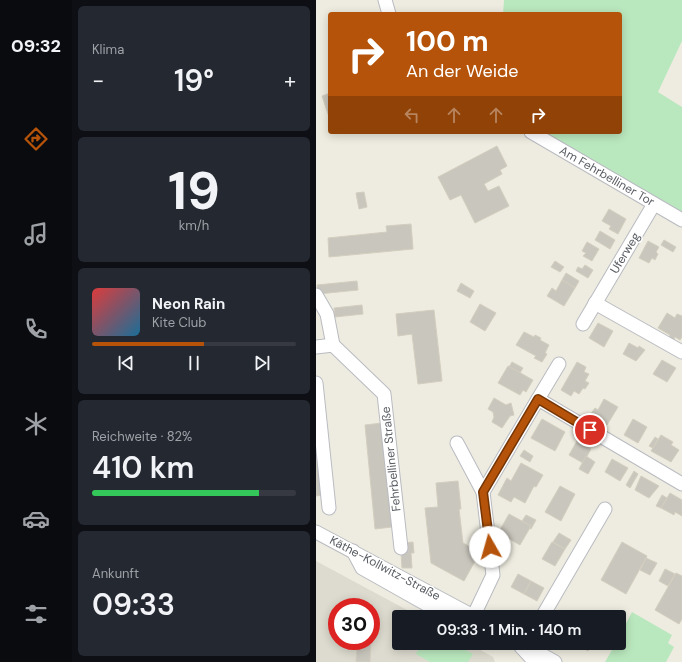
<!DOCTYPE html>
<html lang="de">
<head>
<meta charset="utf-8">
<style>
  :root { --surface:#171b24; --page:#242831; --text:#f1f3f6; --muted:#9ea1a6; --line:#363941; --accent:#b45309 }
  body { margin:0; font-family:"DM Sans",sans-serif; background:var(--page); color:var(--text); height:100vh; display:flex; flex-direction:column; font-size:15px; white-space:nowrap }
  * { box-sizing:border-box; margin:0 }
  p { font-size:13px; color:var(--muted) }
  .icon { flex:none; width:22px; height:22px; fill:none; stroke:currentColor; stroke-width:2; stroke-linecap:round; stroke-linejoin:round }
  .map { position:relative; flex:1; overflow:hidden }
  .drawer { display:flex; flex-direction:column; gap:6px; padding:6px; background:#0d0f14; width:244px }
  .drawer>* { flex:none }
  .hud { position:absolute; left:12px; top:12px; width:294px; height:122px; border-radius:4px; box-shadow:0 2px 10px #0003; background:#b45309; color:#fff; overflow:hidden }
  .speed { position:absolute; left:12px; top:598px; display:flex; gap:8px; font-size:20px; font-weight:700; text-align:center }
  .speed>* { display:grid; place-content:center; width:52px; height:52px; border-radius:50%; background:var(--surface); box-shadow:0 2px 10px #0003; line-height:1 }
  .speed .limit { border:6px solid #d22; background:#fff; color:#111 }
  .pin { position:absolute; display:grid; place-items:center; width:34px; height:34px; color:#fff; margin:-17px; border:2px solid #fff; border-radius:50%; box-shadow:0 1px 4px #0007 }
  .me { position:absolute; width:44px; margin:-22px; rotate:353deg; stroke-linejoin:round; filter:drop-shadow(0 0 3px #0008) }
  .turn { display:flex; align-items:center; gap:14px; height:84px; padding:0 12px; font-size:18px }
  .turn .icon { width:52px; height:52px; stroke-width:2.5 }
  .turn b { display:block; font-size:28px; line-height:34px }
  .lanes { display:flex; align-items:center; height:38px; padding:0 12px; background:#0003; justify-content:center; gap:20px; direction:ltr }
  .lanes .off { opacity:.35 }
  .big { font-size:30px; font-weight:600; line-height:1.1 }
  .drawer .tile { flex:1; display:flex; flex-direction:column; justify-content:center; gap:6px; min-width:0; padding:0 14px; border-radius:6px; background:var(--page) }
  .drawer .dial { align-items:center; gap:0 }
  .dial b { font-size:52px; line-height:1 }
  .song { display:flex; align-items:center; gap:12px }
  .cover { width:48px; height:48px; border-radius:6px; background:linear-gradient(135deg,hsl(0 70% 55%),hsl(200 70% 35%)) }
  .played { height:4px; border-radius:2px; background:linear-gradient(90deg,var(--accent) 55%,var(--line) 55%) }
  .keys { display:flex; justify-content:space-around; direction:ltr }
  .heat { display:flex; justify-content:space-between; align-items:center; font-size:22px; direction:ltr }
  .charge { height:6px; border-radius:3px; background:linear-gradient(90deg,#34c759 82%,var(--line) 0) }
  .trip { position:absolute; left:76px; top:610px; width:234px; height:40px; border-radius:4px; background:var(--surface); box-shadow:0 2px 10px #0003; font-weight:600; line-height:40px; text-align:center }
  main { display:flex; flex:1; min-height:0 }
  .dock { display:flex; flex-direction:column; width:72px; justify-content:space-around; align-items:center; background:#090b0e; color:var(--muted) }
  .dock .icon { width:28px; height:28px }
  .dock .current { color:var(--accent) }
  .dock b { font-size:18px; color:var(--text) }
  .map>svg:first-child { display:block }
</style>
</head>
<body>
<main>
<nav class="dock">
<b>09:32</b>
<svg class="icon current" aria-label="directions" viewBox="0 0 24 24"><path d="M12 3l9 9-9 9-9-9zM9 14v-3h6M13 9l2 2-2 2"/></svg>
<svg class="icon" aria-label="music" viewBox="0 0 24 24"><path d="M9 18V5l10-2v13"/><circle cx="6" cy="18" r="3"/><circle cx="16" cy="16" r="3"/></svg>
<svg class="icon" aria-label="phone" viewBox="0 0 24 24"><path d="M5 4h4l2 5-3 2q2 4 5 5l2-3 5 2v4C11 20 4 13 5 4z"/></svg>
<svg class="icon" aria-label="climate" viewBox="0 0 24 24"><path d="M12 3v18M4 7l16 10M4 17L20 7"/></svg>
<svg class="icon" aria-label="car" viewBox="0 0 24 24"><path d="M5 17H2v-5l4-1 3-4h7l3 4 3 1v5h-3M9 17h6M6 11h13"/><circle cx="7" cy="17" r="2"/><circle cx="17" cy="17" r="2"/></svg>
<svg class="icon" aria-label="filters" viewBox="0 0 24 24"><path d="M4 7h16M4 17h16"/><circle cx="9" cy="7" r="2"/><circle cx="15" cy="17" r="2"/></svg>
</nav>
<section class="drawer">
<div class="tile"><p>Klima</p>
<div class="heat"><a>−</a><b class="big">19°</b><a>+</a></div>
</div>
<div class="tile dial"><b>19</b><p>km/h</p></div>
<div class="tile">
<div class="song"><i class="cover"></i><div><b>Neon Rain</b><p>Kite Club</p></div></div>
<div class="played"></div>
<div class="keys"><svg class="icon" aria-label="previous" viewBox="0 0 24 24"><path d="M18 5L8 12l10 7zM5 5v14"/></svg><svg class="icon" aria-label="pause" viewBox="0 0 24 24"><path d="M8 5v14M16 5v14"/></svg><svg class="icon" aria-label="next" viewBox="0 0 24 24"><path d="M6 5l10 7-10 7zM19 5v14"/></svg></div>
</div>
<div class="tile"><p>Reichweite · 82%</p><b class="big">410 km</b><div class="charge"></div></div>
<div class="tile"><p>Ankunft</p><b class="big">09:33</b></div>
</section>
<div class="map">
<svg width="366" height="662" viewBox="0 0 366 662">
  <rect width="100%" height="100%" fill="#eeece0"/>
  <path fill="#dddbcf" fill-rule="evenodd" d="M0,561L104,617H83V643H152L177,657L179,662H0ZM21,607H55V641H21Z"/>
  <g fill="#bae8be">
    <path d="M188,0H366V41L342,92L366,107V213L226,132H304V14H187Z"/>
    <path d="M316,612L356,635L352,643L358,647L350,662H289L300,643H303V637Z"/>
    <path d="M106,643H137L157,654L152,662H114L100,654Z"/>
  </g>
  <g fill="#c9c6bd" stroke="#d3cebe">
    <path d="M14,93V120L6,96Z"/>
    <path d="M181,146L191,166L184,170L186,174L168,184L172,191L183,186L193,206L159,223L145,195L134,200L122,177Z"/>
    <path d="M48,192L51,207L43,209L40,193Z"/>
    <path d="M293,209L310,219L302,234L293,229L295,226L286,221Z"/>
    <path d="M95,224L97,249L13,257L12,238L71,232L70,226Z"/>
    <path d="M284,231L299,240L294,249L279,240Z"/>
    <path d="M348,240L360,247L357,252L345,245Z"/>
    <path d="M332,241L343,247L340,252L342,254L339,260L336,258L333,263L323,258Z"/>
    <path d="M271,242L283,249L276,261L267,256L270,253L266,251Z"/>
    <path d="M239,261L248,267L244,272L235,267Z"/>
    <path d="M269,265L277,270L272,278L260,271L262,267L266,269Z"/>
    <path d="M250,273L263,281L259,288L246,280Z"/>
    <path d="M246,280L259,288L248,306L231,296L236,288L240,291Z"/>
    <path d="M41,281L42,290L2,294L1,285Z"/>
    <path d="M145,283L158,291L154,298L141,291Z"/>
    <path d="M164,304L180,313L169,331L154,322Z"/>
    <path d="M46,305L47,314L19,317L18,308Z"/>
    <path d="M118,310L126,381L102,384L96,334L82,336L80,314Z"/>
    <path d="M351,313L359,318L361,314L366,316V337L364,340L359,337L358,340L353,337L354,335L342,328Z"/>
    <path d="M282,323L297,331L288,347L273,338Z"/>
    <path d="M208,332L218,337L219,335L225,338L224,340L233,345L229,353L231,354L226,362L218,358L220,356L200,345Z"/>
    <path d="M313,343L322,348L323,346L329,350L320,361L307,354Z"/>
    <path d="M346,360L360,368L351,382L337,374Z"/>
    <path d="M196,362L207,368L204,373L193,367Z"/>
    <path d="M261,362L270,367L268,372L273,374L269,381L273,383L269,389L267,388L263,394L258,391L255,396L245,390Z"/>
    <path d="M192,366L217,380L210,392L207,390L204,395L182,383Z"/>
    <path d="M178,398L190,405L195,403L198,415L194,416L186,428L176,422L178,417L177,412L172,409Z"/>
    <path d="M288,399L302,407L291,425L274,415L279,408L282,410Z"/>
    <path d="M226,419L249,432L239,451L215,438Z"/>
    <path d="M317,419L331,427L322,443L308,435Z"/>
    <path d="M66,423L76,527L59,529L49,425Z"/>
    <path d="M0,435L6,495L0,496Z"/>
    <path d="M345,435L357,442L355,445L363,450L355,462L335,451Z"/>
    <path d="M339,437L342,439L337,448L333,446Z"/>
    <path d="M261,441L275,449L267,463L253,455Z"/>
    <path d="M208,450L217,456L214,462L204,456Z"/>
    <path d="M270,456L279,462L272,474L263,469Z"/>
    <path d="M296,459L312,468L304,481L289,472Z"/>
    <path d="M205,463L227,475L220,487L218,486L209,503L198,497L195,502L182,495L191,478L195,481Z"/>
    <path d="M318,471L322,474L314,488L310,485Z"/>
    <path d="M325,476L343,486L333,498L319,490Z"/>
    <path d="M142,481L145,509H143L147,543L164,552L148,581L115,563L109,508L122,507L120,483Z"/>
    <path d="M244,486L259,494L245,521L229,512Z"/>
    <path d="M354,493L366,500V516L359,512L358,515L345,508Z"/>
    <path d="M346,495L351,498L345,508L340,506Z"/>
    <path d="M193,514L215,526L204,545L188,536L189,533L184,530Z"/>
    <path d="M210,515L220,520L215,529L213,528L215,526L206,521Z"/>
    <path d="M243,533L255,540L249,549L237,542Z"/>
    <path d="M97,542L98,553H95L96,568H86L85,553L87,543Z"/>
    <path d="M236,542L249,549L239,566L226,559Z"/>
    <path d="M306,542L331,556L310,594L285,580Z"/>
    <path d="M330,558L341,563L334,575L324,570Z"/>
    <path d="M349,569L359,574L352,586L343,581Z"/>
    <path d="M360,573L366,576V619L363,624L339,610Z"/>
    <path d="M202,574L215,581L208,594L195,587Z"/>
    <path d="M215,581L228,588L221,601L208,594Z"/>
    <path d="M243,612L253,617H240Z"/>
    <path d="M41,641H55L54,662H40Z"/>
    <path d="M258,643H277L272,651Z"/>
  </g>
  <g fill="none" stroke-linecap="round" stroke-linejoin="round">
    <defs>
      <g id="minor">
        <path d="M69,0L73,14"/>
        <path d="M215,132L366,220"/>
        <path d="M0,295L11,314L17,345L68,394L85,548"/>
        <path d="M279,303L366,352"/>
        <path d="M267,324L338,204"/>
        <path d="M0,347L17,345"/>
        <path d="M0,383L13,508"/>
        <path d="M222,399L243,364"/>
        <path d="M141,443L167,492"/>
        <path d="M0,532L159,617"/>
        <path d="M37,551L46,568L133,617"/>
        <path d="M157,617L177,575L167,492L222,399L366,484"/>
        <path d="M226,617L289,509"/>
        <path d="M205,643L239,662"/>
        <path d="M205,647L219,662"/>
      </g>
    </defs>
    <use href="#minor" stroke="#b9bbc1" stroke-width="15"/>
    <use href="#minor" stroke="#fff" stroke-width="13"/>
  </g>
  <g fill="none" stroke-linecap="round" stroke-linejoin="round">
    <defs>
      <path id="route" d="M174,547L167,492L222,399L274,430"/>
    </defs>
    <use href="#route" stroke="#753606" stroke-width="10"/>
    <use href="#route" stroke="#b45309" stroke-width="7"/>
  </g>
  <g text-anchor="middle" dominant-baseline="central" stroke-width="3" stroke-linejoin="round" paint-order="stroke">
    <g font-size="12" fill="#595d63" stroke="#fff">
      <text transform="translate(291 176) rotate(30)">Am Fehrbelliner Tor</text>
      <text transform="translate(309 253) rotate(-59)">Uferweg</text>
      <text transform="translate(75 459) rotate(-96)">Fehrbelliner Straße</text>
      <text transform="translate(69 568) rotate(28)">Käthe-Kollwitz-Straße</text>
    </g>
  </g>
</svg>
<div class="speed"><div class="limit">30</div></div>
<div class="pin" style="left:274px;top:430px;background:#d93025"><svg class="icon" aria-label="arrive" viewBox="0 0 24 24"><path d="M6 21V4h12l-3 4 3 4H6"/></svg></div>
<svg class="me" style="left:174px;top:547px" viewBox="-20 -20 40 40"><circle r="19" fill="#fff"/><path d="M0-13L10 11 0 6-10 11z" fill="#b45309"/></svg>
<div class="trip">09:33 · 1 Min. · 140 m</div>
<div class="hud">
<div class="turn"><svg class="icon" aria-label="right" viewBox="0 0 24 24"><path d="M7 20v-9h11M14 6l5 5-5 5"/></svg><div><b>100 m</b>An der Weide</div></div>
<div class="lanes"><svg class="icon off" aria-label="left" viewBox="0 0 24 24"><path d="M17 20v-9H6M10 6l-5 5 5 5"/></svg><svg class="icon off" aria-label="ahead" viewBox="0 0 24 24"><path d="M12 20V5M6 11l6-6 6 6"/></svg><svg class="icon off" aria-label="ahead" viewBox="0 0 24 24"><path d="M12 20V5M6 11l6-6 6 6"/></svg><svg class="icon" aria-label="right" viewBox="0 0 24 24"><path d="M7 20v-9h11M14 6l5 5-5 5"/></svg></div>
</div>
</div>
</main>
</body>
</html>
